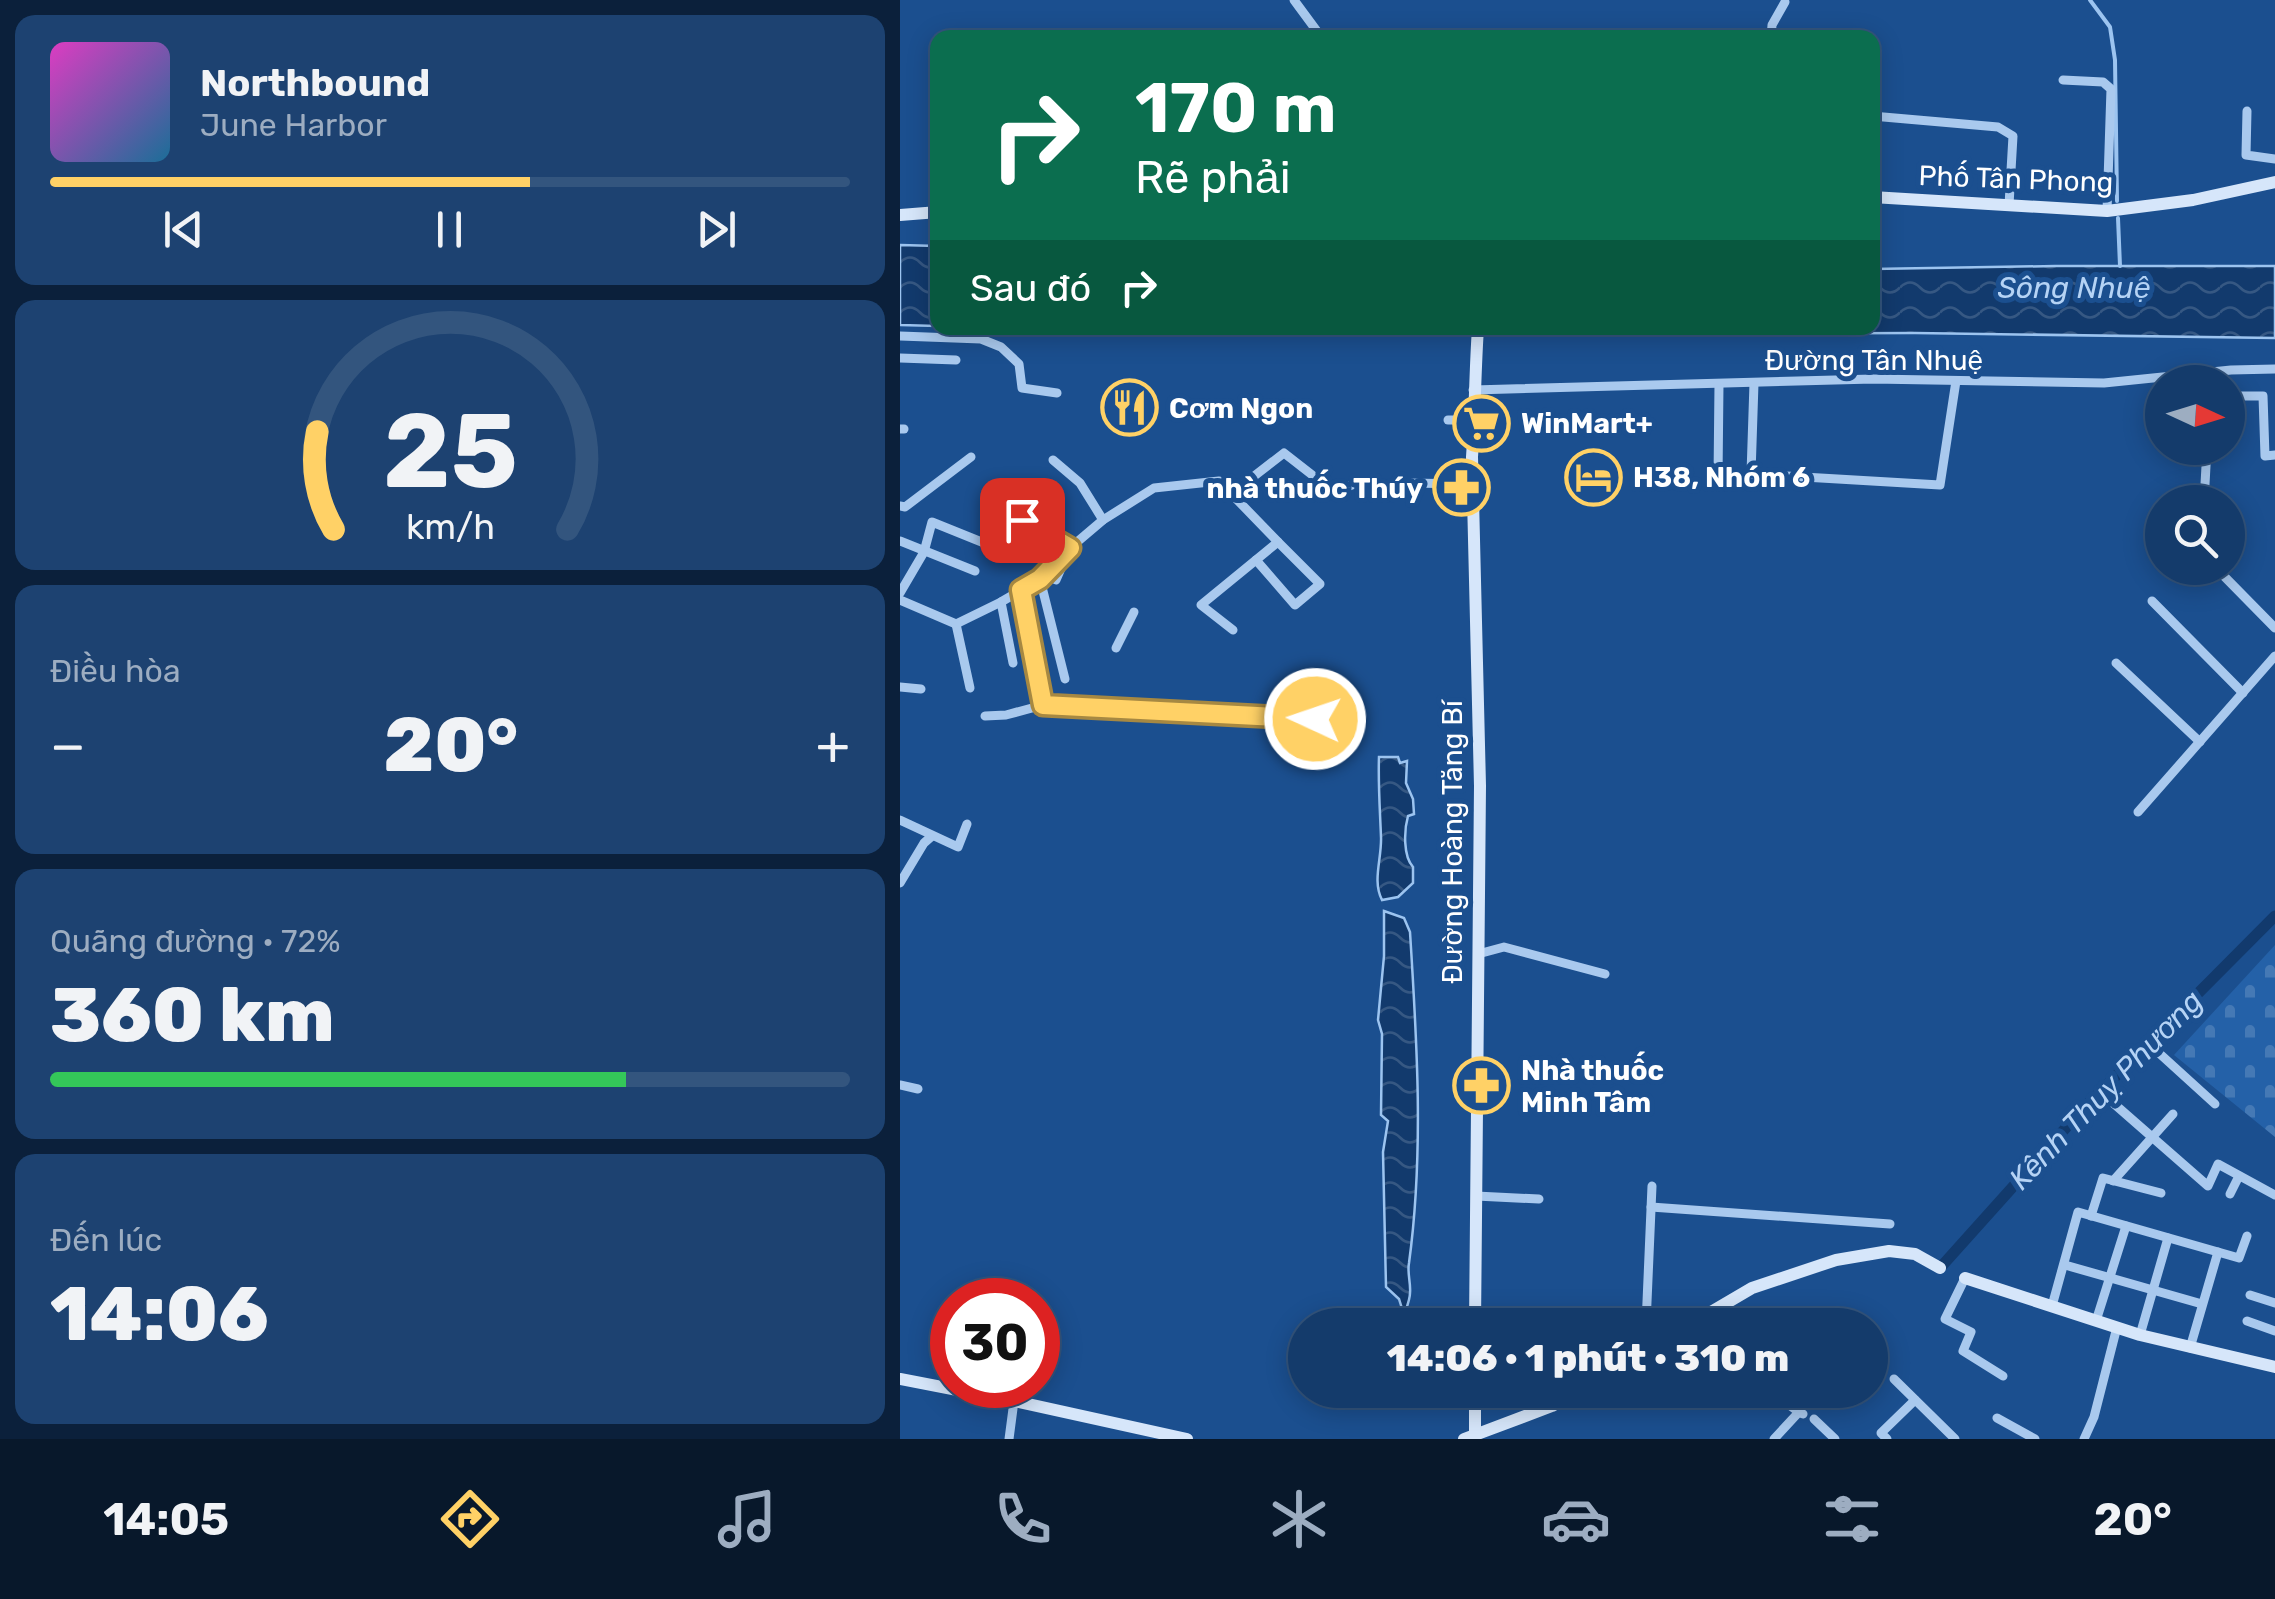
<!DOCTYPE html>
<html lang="vi">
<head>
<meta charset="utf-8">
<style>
  :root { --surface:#143b6b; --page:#1d4271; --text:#f1f3f6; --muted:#9dadc1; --line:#33557e; --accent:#ffd166 }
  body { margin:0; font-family:Rubik,sans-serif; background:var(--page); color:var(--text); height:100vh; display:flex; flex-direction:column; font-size:38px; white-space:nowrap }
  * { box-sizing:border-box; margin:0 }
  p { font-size:32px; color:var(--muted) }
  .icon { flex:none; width:55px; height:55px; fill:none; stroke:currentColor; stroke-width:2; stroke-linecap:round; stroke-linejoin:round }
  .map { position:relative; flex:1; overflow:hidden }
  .side { display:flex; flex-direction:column; gap:15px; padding:15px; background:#0b203b; width:900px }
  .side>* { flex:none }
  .guide { position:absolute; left:30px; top:30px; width:950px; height:305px; border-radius:20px; box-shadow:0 5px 25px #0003,0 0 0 2px var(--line); background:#0b6e4f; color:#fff; overflow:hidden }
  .needle { width:65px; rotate:94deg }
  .tools { position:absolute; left:1245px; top:365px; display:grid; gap:20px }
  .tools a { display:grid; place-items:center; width:100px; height:100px; border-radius:50%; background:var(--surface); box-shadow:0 5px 25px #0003,0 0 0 2px var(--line); font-size:50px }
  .speed { position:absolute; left:30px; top:1278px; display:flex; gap:20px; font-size:50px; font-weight:700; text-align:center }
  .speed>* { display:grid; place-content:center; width:130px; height:130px; border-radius:50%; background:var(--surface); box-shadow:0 5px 25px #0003,0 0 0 2px var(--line); line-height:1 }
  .speed .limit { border:15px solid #d22; background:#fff; color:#111 }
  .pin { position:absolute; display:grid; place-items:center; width:85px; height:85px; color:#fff; margin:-42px; border-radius:20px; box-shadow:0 5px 15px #0006 }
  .me { position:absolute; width:110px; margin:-55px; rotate:273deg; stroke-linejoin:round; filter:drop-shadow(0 0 8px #0008) }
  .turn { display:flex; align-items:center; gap:35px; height:210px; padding:0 40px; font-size:45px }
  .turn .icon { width:130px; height:130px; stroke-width:2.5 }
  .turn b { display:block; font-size:70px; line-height:85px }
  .then { display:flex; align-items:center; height:95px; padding:0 40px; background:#0003; gap:20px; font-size:38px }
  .big { font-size:75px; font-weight:800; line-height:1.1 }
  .side .card { flex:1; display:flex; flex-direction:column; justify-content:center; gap:15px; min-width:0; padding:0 35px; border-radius:20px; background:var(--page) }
  .side .dial { align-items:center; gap:0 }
  .dial svg { height:260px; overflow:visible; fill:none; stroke:var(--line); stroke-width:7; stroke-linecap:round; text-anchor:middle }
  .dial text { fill:var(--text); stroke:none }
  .song { display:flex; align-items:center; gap:30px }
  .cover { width:120px; height:120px; border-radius:15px; background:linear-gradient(135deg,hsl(310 70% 55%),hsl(200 70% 35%)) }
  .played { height:10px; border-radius:5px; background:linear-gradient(90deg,var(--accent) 60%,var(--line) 60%) }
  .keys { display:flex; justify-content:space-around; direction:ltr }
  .heat { display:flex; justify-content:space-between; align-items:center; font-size:55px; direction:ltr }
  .charge { height:15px; border-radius:8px; background:linear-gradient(90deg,#34c759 72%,var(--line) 0) }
  .trip { position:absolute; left:388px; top:1308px; width:600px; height:100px; border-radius:50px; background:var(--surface); box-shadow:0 5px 25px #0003,0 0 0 2px var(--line); font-weight:800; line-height:100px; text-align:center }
  .tab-bar { display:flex; height:160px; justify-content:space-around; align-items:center; background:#08182b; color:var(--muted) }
  .tab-bar .icon { width:70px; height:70px }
  .tab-bar .active { color:var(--accent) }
  .tab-bar b { font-size:45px; color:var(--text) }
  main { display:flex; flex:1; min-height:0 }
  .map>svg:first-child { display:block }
</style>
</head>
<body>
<main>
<section class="side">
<div class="card">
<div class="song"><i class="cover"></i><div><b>Northbound</b><p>June Harbor</p></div></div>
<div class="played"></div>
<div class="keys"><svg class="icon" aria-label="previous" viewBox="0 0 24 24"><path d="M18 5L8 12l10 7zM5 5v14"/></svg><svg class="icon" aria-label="pause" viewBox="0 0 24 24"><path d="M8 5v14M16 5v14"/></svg><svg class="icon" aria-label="next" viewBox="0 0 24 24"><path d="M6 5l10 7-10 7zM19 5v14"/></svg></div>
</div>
<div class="card dial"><svg viewBox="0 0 100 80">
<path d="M14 69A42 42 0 1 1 86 69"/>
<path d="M14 69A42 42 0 0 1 9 39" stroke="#ffd166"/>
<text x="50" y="56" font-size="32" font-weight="700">25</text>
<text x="50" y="72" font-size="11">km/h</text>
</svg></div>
<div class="card"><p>Điều hòa</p>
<div class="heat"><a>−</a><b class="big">20°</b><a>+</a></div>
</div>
<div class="card"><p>Quãng đường · 72%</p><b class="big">360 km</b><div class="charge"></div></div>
<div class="card"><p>Đến lúc</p><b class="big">14:06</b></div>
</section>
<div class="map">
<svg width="1375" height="1439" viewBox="0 0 1375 1439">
  <defs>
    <pattern id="cemetery-stones" width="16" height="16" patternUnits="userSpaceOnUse" patternTransform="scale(2.5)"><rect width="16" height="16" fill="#2461a8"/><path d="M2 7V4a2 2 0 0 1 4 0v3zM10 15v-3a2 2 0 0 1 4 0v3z" fill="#4579b5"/></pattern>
    <pattern id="water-waves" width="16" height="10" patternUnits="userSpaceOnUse" patternTransform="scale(2.5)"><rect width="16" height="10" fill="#123a6d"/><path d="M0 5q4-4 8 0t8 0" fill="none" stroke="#365883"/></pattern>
  </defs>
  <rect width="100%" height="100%" fill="#1b4f8f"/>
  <path fill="url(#cemetery-stones)" d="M1375,945V1137L1274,1055Z"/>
  <g fill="url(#water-waves)" stroke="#9cc4f0" stroke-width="2.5">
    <path d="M0,245L37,246V326L0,325Z"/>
    <path d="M1155,266H1375V338L1015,333L688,334L506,328H972L973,269Z"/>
    <path d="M479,757H498L500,763L507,761L506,783L513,799L514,814L508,816C504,830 503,856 513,867V883L498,897L482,900C472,881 482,858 481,837C480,810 478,784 479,757Z"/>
    <path d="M484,911L504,918L510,932C517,1042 524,1153 509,1263C507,1273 511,1283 510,1293C510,1300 506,1309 504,1315L499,1299L486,1287L483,1152L488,1121L481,1115L482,1034L478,1020L484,956Z"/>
  </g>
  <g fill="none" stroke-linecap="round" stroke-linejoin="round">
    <g stroke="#9cc4f0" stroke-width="4">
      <path d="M1190,0L1210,27L1215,60L1217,201"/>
      <path d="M1218,218L1220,266"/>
    </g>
    <path stroke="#123a6d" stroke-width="11" d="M1040,1268L1181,1111L1375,916"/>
    <g stroke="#a9c9ee" stroke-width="9">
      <path d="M394,0L422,38"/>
      <path d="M871,38L872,25L885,2"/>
      <path d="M1163,80L1203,82L1211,89L1207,211"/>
      <path d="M1347,111L1346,155L1375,159"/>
      <path d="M972,116L1098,127L1113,136L1109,205"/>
      <path d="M0,336L81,339L101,347L119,364L122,388L157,393"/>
      <path d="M0,358L56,360"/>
      <path d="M854,383L851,474L1040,485L1056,381"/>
      <path d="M573,390L973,379L1204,383L1331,370L1375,369"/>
      <path d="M1328,396H1363L1365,456L1375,455"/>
      <path d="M548,420H574"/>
      <path d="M0,429H4"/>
      <path d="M153,460L180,483L203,520"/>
      <path d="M818,478L819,384"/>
      <path d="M507,483L573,484"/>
      <path d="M331,494L384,453L434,492L467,479L477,484"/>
      <path d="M1304,502L1307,448"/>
      <path d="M0,506L5,507L71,457"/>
      <path d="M123,521L170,548L156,580"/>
      <path d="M0,541L75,571"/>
      <path d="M356,560L395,605L420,584L378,542"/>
      <path d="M1316,568L1375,628"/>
      <path d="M140,579L165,679"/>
      <path d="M121,590L143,705"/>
      <path d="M0,593L24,552L32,522L94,547"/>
      <path d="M0,600L56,624L101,602L140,579L170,548L203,520L254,488L319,481L378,542L301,605L333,630"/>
      <path d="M1252,601L1343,693"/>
      <path d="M101,602L113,663"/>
      <path d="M56,624L70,688"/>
      <path d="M216,648L234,612"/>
      <path d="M1216,663L1300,742"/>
      <path d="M0,687L21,689"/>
      <path d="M85,716L106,715L143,705L453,721"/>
      <path d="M1238,812L1375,656"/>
      <path d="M0,820L58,847L67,824"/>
      <path d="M0,883L24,843L32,836"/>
      <path d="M578,954L604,947L705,974"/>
      <path d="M1260,1054L1315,1104"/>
      <path d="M0,1085L18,1089"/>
      <path d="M1212,1102L1308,1186L1318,1164L1375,1195"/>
      <path d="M1213,1181L1273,1114"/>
      <path d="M1330,1194L1339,1176"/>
      <path d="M576,1196L639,1199"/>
      <path d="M751,1207L990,1224"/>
      <path d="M1191,1216L1203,1178L1261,1193"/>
      <path d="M1165,1265L1302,1304"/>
      <path d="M1065,1278L1045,1319L1071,1332L1063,1351L1103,1376"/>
      <path d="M1350,1295L1375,1303"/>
      <path d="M1152,1306L1178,1212L1339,1258L1347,1236"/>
      <path d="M1196,1321L1226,1226"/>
      <path d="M1347,1321L1375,1331"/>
      <path d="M746,1325L752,1186"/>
      <path d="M1240,1335L1268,1238"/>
      <path d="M1290,1348L1318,1252"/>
      <path d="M994,1379L1055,1439"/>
      <path d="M868,1390L899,1412"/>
      <path d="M1097,1418L1135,1439"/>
      <path d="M914,1419L935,1439"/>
      <path d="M109,1439L114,1401"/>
      <path d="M874,1439L899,1412L903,1414"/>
      <path d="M987,1439L981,1433L1015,1400"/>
      <path d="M1184,1439L1194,1417L1217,1327"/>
    </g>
    <g stroke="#d6e6fa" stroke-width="12">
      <path d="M972,197L1207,211L1293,200L1375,182"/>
      <path d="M0,215L38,212"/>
      <path d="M1065,1278L1240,1335L1375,1367"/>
      <path d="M575,1325L580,786L572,457C575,414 575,371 578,328"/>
      <path d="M789,1325L852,1288L936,1260L989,1251L1015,1254L1040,1268"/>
      <path d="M0,1379L114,1401L287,1439"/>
      <path d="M564,1439L652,1406L679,1390"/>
      <path d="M575,1439V1390"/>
    </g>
  </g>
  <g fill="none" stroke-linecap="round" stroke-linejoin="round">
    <defs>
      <path id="route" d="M122,520L170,548L140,579L121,590L143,705L415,719"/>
    </defs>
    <use href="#route" stroke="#a68842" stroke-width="25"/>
    <use href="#route" stroke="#ffd166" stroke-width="18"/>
  </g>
  <defs>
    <symbol id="restaurant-ring" viewBox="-11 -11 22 22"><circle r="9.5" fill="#1b4f8f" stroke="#ffd166" stroke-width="1.5"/><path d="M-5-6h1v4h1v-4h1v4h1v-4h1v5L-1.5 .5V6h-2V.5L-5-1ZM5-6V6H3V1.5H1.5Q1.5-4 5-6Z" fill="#ffd166"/></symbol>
    <symbol id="supermarket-ring" viewBox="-11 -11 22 22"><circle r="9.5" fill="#1b4f8f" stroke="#ffd166" stroke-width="1.5"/><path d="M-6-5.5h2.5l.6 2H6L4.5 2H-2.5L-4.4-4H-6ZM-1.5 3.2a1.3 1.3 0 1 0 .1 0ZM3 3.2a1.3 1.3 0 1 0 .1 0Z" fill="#ffd166"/></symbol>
    <symbol id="hotel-ring" viewBox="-11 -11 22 22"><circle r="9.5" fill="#1b4f8f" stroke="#ffd166" stroke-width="1.5"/><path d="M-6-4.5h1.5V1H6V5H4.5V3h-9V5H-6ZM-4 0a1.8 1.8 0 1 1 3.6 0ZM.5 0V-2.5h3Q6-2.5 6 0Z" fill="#ffd166"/></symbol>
    <symbol id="pharmacy-ring" viewBox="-11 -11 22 22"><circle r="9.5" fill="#1b4f8f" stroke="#ffd166" stroke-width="1.5"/><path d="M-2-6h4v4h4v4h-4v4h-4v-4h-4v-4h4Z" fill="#ffd166"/></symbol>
  </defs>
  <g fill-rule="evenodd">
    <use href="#restaurant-ring" x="198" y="376" width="63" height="63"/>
    <use href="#supermarket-ring" x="550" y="392" width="63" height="63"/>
    <use href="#hotel-ring" x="662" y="446" width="63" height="63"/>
    <use href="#pharmacy-ring" x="530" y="456" width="63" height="63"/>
    <use href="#pharmacy-ring" x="550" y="1054" width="63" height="63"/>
  </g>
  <g text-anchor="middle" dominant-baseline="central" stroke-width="10" stroke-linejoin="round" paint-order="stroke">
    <g font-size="28" fill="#fff" stroke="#1b4f8f">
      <text transform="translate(1116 179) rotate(2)">Phố Tân Phong</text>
      <text x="974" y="360">Đường Tân Nhuệ</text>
      <text transform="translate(552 842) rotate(-90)">Đường Hoàng Tăng Bí</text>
    </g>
    <g font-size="28" font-weight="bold" fill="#fff" stroke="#1b4f8f" text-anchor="start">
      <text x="269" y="408">Cơm Ngon</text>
      <text x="621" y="423">WinMart+</text>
      <text x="733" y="477">H38, Nhóm 6</text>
      <text x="523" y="488" text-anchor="end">nhà thuốc Thúy</text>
      <text x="621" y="1070">Nhà thuốc<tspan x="621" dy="32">Minh Tâm</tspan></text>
    </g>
    <g font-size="30" font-style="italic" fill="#b5d3f5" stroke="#1b4f8f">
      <text x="1174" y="288">Sông Nhuệ</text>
      <text transform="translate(1206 1090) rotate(-46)">Kênh Thuỵ Phương</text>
    </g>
  </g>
</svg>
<div class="tools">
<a><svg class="needle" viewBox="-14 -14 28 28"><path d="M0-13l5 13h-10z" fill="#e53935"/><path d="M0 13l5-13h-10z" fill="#9dadc1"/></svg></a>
<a><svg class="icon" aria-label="search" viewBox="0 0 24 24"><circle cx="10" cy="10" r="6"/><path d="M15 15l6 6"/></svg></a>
</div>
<div class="speed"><div class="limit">30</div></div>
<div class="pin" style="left:122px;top:520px;background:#d93025"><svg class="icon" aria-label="arrive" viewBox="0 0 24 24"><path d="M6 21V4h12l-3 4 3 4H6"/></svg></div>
<svg class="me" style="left:415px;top:719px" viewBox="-20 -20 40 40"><circle r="17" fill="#ffd166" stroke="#fff" stroke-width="3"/><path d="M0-11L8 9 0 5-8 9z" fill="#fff"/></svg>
<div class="trip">14:06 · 1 phút · 310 m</div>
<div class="guide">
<div class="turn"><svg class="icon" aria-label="right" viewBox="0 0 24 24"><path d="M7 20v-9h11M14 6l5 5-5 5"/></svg><div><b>170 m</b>Rẽ phải</div></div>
<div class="then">Sau đó<svg class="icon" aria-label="right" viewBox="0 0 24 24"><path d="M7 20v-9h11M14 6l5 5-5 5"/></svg></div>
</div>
</div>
</main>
<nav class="tab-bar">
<b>14:05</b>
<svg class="icon active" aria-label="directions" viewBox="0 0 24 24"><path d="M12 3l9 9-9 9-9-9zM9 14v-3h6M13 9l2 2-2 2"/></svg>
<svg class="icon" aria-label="music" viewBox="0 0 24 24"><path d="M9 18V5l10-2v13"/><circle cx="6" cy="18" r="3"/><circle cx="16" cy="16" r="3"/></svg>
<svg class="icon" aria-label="phone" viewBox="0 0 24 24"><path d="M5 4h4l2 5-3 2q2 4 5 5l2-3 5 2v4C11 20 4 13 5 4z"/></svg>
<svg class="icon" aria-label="climate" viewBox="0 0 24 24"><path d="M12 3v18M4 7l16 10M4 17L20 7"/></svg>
<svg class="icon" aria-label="car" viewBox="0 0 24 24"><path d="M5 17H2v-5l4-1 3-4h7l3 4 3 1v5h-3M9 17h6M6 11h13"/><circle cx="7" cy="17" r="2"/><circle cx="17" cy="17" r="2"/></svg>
<svg class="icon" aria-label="filters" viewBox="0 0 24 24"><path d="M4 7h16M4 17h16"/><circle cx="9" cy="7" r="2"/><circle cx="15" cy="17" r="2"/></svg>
<b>20°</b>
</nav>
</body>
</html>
